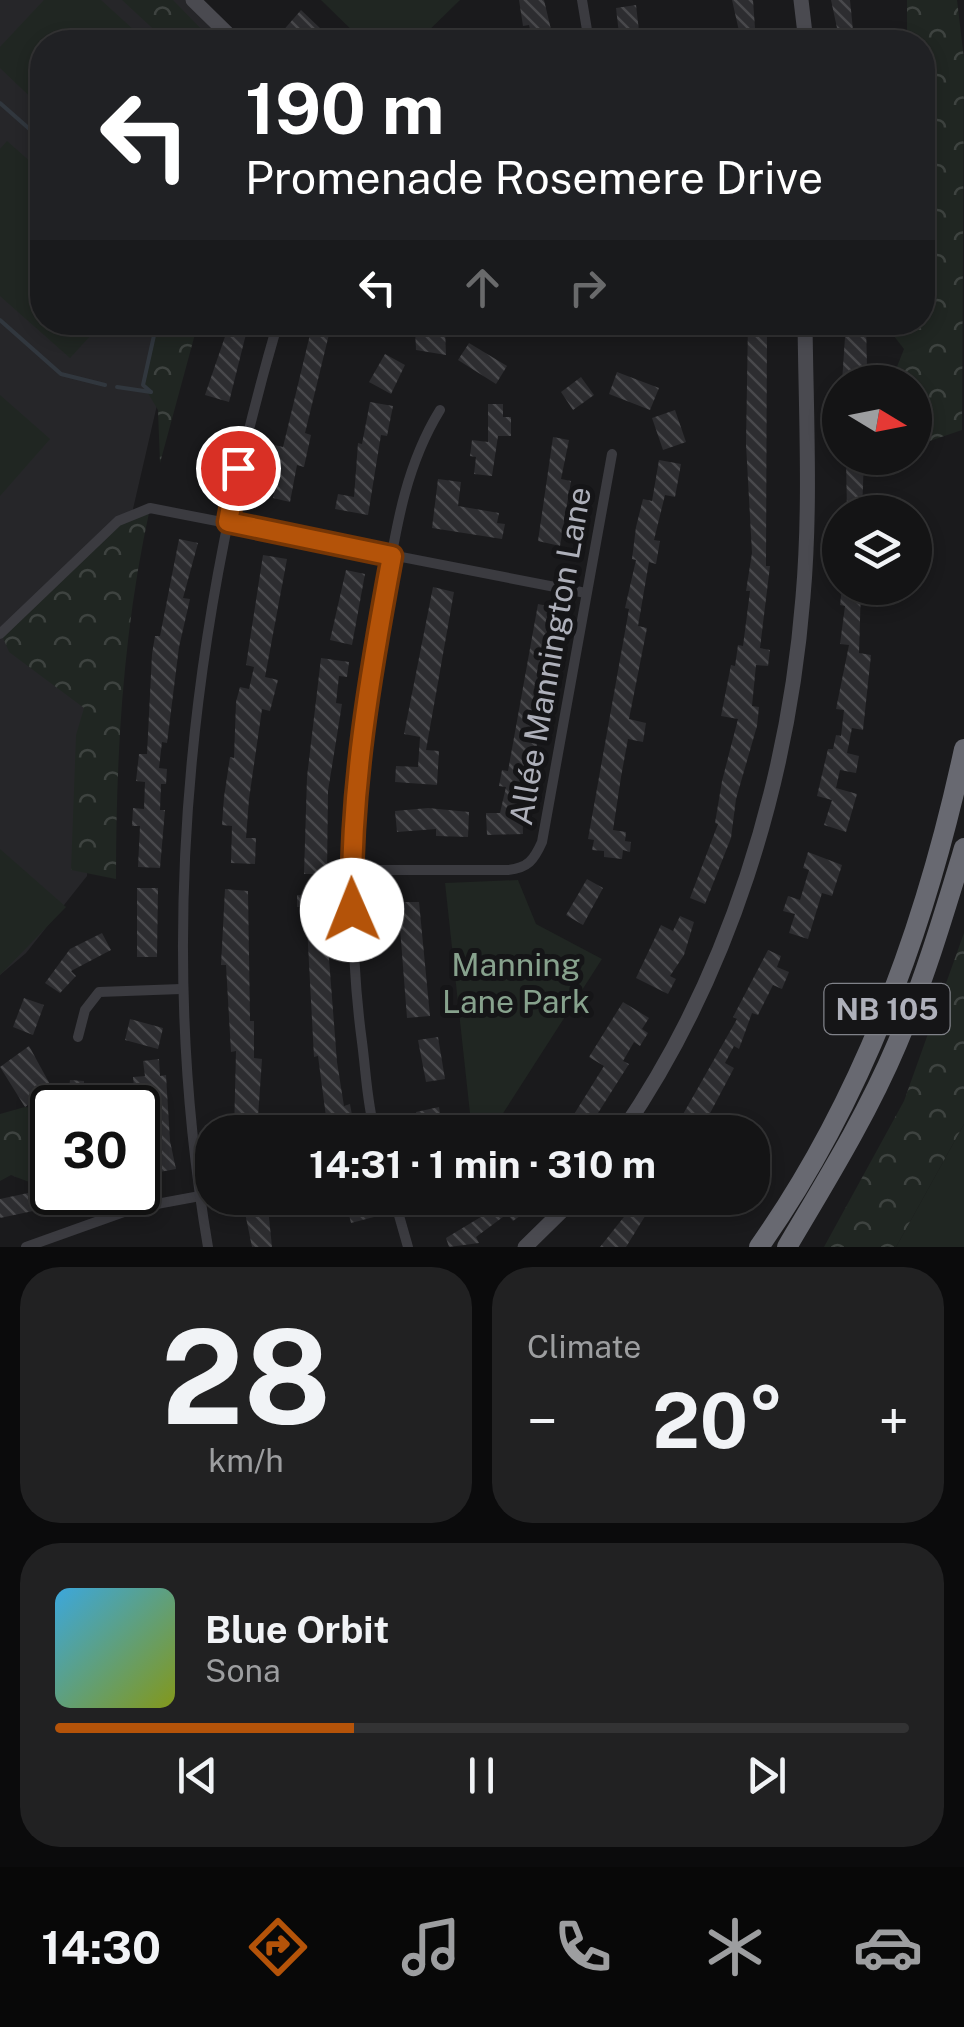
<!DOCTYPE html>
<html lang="en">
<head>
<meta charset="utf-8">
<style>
  :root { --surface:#141415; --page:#212122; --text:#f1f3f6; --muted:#9d9ea0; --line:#333334; --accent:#b45309 }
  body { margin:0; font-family:"Public Sans",sans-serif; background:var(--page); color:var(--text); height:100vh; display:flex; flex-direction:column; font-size:38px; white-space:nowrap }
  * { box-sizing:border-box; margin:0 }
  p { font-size:32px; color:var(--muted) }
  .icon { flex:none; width:55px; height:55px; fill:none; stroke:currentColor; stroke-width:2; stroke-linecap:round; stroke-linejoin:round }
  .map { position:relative; height:1247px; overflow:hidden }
  .panel { display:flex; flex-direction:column; gap:20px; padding:20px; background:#0b0b0c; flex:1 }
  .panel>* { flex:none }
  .guide { position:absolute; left:30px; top:30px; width:905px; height:305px; border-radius:40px; box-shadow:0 5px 15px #0003,0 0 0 2px var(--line); background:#202124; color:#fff; overflow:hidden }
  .needle { width:65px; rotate:100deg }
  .tools { position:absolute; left:822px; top:365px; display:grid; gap:20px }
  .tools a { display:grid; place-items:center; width:110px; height:110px; border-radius:50%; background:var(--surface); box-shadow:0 5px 15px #0003,0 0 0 2px var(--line); font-size:50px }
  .speed { position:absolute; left:30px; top:1085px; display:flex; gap:20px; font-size:50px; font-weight:700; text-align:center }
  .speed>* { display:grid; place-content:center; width:130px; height:130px; border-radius:50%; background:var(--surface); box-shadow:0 5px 15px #0003,0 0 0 2px var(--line); line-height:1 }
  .speed .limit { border:5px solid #111; border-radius:15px; background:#fff; color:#111 }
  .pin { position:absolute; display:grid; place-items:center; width:85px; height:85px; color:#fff; margin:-42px; border:5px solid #fff; border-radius:50%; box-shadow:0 2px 10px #0007 }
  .me { position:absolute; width:110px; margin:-55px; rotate:359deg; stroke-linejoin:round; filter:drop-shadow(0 0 8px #0008) }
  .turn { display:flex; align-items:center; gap:35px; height:210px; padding:0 50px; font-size:45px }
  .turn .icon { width:130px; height:130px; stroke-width:2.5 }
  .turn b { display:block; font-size:70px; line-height:85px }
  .lanes { display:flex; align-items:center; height:95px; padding:0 50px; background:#0003; justify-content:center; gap:50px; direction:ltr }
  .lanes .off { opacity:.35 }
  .big { font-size:75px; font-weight:700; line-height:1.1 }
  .panel .widget { flex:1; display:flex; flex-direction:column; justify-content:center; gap:15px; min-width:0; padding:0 35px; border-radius:40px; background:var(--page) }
  .panel .dial { align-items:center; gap:0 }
  .dial b { font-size:130px; line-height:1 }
  .song { display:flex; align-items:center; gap:30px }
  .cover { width:120px; height:120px; border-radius:15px; background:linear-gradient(135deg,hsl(200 70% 55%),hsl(70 70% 35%)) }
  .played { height:10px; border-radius:5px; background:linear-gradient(90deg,var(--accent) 35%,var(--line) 35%) }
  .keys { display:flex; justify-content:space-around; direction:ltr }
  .heat { display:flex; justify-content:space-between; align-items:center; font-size:55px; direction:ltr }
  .panel .tiles { flex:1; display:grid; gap:20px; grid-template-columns:1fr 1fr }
  .widget:last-child { grid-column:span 2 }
  .trip { position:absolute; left:195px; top:1115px; width:575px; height:100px; border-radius:40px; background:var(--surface); box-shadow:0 5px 15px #0003,0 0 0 2px var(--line); font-weight:700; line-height:100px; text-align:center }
  .menu { display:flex; height:160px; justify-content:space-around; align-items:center; background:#080808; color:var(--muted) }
  .menu .icon { width:70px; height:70px }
  .menu .current { color:var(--accent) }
  .menu b { font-size:45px; color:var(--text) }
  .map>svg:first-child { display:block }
</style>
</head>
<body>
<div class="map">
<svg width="964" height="1247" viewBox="0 0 964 1247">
  <defs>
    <pattern id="forest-crowns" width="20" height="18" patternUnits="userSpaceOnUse" patternTransform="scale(2.5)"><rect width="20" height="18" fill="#202622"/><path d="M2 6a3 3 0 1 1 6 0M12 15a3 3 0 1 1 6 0" fill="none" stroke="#3e4340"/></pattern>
    <pattern id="building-back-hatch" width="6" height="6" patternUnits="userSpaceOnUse" patternTransform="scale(2.5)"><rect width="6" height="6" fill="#2d2d30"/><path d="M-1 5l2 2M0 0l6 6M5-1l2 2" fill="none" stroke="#49494c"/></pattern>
  </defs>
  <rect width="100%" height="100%" fill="#1a1a1c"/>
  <path fill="#262629" d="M0,0H193L236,42H42V322L176,323L109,613L87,876L26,953L0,975Z"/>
  <g fill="#202622">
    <path d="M44,0H101L147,42H42V108L0,68V47Z"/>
    <path d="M321,0H460L417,42H364Z"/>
    <path d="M7,141L42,172V322L102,323L70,358L0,296V149Z"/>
    <path d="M0,395L50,439L0,496Z"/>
    <path d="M0,849L66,907L0,975Z"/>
    <path d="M518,880L536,924L602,959L491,1132H472L445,883Z"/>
    <path d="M964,1124V1247H896Z"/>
  </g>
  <g fill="url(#forest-crowns)">
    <path d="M122,0H173L214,42L164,39Z"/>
    <path d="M907,0H957L964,59L962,430L915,446V382H891L904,349L884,323L922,322V42H907Z"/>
    <path d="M157,323H198L160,463L158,410L143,385Z"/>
    <path d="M150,508C123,631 116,754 116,879L71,870L76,735L84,708L9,652L1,633L118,521Z"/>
    <path d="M964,933V1124L896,1247H824L904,1101Z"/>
    <path d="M25,1107L44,1109L30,1149L44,1159L37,1185L11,1175L0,1181V1114Z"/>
  </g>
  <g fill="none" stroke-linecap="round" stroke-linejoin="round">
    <g stroke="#31373e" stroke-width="4">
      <path d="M0,103L42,140"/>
      <path d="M0,320L61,374L105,385"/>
      <path d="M117,387L151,392"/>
      <path d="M151,392L143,385L157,322"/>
    </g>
  </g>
  <g fill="url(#building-back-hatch)">
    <path d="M519,0H544L554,42L532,38L529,25L523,26Z"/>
    <path d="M732,0H753L756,42H734L733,31H739Z"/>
    <path d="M831,0H850L853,30H862L863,42H840Z"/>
    <path d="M636,5L639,31L619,34L616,8Z"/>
    <path d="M301,10L322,30L336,42H291L281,33Z"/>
    <path d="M230,322H249L229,402L205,395Z"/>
    <path d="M313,322H332L305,433L311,435L304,467L297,465L290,502L273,498L276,481L264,479L274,445L283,447Z"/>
    <path d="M748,322H767L766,566H770L760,648L770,650L768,666L756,665L752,706L759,707L757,726L736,799L731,838L705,904L690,898L718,824L715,823L722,781L738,719L721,716L731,665L735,666L738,645L743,646L750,591H746L752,553L746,444Z"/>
    <path d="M846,322H866L867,368H853V382H842Z"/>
    <path d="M445,328L446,355L416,350L415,329Z"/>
    <path d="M469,343L507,366L496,384L458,360Z"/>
    <path d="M385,354L405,365L391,394L369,382Z"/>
    <path d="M617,372L659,388L650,410L609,394Z"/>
    <path d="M581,377L594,395L573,410L561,392Z"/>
    <path d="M370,402L393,406L387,436L381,435L368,515L335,509L338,494L354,497L358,443L362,444Z"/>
    <path d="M488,404H503V417H511V436H498L492,476L474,474L476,457L470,456L472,440L488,442Z"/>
    <path d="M675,410L686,442L663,450L652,418Z"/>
    <path d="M553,437L569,440L561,479L571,481L560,546L538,541Z"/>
    <path d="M846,458H864L862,512H847Z"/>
    <path d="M659,460L681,464L675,497L665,495L654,540L660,541L656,564L649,562L638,626L647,628L629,719L646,723L643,742L628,739L621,777L613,830L626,832L625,841L631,842L630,852L623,850L622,859L604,857V851L592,850L594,840L588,839L629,609L625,608L636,560L632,559L636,527L643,499L652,501Z"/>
    <path d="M438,479L461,482L458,506L499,513L497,523L505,524L502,539L432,528Z"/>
    <path d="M179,539L198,543L183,598L190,599L179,647L167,743L162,742L159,768L167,769L166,784H161L160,810H165L160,868L138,867L140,826H132L133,808L144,809L145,782L136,781L139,754H147L152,654L155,636H160Z"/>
    <path d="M263,555L287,559L265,677L278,680L270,711L262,709L249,799L246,838H256L255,864L231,863L232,826L222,825L224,797L230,757L234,758L236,702L240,687L249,689L254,667L246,665Z"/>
    <path d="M346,570L365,574L352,645L330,640Z"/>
    <path d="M433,587L454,592L426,750L439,751L437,785L395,782L396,766L418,767L420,737L404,734Z"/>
    <path d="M842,588H861L859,653L871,655L863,730L852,728L847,753L859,756L856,773L840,770L836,788L857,794L846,832L824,825L832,800L817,796L828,749H833L836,735L841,736L844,710L836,709L849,645L840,644L845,606L840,605Z"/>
    <path d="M538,604L557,608L531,785L527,802L522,801L523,834L487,835L486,813H500L506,787L499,786L502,770L508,771Z"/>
    <path d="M321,658L349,662L347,677L339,676L336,703L342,704L328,791L327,874H304L307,777Z"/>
    <path d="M428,808L469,812L468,837L436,836V829L397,832L395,811Z"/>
    <path d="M808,852L842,865L832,896L822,893L808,939L789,933L795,914L783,911L788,896L800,900L809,870L803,868Z"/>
    <path d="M587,879L603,888L583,925L566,915Z"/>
    <path d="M137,888H158L157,957H137Z"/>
    <path d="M225,889L248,891L250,1021H254V1058L262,1059L257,1132H234L236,1051L231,1052L226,965H221Z"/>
    <path d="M329,894L327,933L337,1062L344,1106L350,1104L355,1132H328L318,1056L314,1057L306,907H297V895Z"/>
    <path d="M398,902H419L430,1016L407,1018Z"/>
    <path d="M680,916L694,922L684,955L670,976L676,979L668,994L636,978L661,925L673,931Z"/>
    <path d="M102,933L111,950L71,971L76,976L60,993L45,983L70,949Z"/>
    <path d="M768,950L781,956L777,967L789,972L782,989L773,985L758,1015L752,1013L739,1049L734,1046L725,1063L734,1068L708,1117L695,1132H680L689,1119L682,1116L737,1019L733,1017Z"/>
    <path d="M24,998L44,1005L33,1035L13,1027Z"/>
    <path d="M623,1002L649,1018L642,1029L648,1033L640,1046L634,1042L623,1061L629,1064L586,1132H563L604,1066L589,1057Z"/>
    <path d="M130,1019L163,1028L158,1049L125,1040Z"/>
    <path d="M438,1037L445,1079L426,1082L418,1040Z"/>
    <path d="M29,1046L52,1088L25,1107L0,1067Z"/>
    <path d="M159,1059L160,1076L166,1075L170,1141L176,1169L138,1176V1159L154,1156L150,1131H145L143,1095L135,1096L133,1077L145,1076L143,1061Z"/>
    <path d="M70,1080L84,1081V1089L97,1090L95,1108H67Z"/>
    <path d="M439,1107L443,1132H420L416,1112Z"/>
    <path d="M28,1193L33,1211L0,1218V1199Z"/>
    <path d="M242,1198H267L272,1247H252Z"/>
    <path d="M345,1198H369L374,1217L351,1223Z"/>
    <path d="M487,1198H512L524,1213L513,1221L507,1214L476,1237L479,1243L449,1247L446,1238L484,1215L476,1206Z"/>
    <path d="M639,1198H665L651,1215L647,1213L626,1247H600Z"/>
  </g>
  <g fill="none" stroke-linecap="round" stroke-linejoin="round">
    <g stroke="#3b3b40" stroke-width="10">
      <path d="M582,0L589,42"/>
      <path d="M0,634L118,521L150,508L586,593"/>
      <path d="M352,870H508C528,868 534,860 542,842L612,454"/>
      <path d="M78,1037L85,1010L99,992L181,989"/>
      <path d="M375,1132C367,1104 366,1072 362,1042C342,894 358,751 383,605C395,536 403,470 440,410"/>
      <path d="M394,1198L408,1247"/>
      <path d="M26,1247L135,1208L200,1196"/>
      <path d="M208,1247C155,936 190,623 278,322"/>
    </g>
    <g stroke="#4a4a50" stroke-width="15">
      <path d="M193,0L236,42"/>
      <path d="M801,0L806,42"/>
      <path d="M622,1132C729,976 788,784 803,597C811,506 806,414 805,322"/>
      <path d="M525,1247L575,1198"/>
    </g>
    <g stroke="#686971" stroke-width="20">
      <path d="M759,1247C864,1098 926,926 964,749"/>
      <path d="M787,1247C826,1181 867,1115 897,1044C924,981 944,914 964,848"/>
    </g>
  </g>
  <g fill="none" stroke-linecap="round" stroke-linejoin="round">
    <defs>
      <path id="route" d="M238,468L228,522L392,556C370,674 350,790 352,910"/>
    </defs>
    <use href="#route" stroke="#753606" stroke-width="25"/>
    <use href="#route" stroke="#b45309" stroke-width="18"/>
  </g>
  <g text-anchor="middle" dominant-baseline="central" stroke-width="10" stroke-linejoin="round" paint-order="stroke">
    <rect fill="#151517" stroke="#808289" stroke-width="2.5" x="824.5" y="984" width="125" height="50" rx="8"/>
    <g font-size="30" font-weight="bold" fill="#aeb0ba">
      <text x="887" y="1009">NB 105</text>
    </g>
    <g font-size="32" fill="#aeb0ba" stroke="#151517">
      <text transform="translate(550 656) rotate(-80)">Allée Mannington Lane</text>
    </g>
    <g font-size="32" fill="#87a28d" stroke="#151517">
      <text x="516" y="964">Manning<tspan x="516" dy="37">Lane Park</tspan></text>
    </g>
  </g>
</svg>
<div class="tools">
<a><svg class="needle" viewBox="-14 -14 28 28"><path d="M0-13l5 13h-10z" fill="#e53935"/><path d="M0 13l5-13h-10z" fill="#9d9ea0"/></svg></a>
<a><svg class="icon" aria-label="layers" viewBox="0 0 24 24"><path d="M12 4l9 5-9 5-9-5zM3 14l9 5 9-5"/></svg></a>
</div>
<div class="speed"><div class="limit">30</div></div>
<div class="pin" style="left:238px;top:468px;background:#d93025"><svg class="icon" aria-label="arrive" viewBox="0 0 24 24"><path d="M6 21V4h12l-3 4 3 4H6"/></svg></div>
<svg class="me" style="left:352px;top:910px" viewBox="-20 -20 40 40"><circle r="19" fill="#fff"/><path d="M0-13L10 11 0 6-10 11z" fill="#b45309"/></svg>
<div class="trip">14:31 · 1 min · 310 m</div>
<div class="guide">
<div class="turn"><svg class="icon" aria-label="left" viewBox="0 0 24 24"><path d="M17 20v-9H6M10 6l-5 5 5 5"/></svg><div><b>190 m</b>Promenade Rosemere Drive</div></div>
<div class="lanes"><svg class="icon" aria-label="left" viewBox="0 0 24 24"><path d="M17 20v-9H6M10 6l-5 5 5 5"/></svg><svg class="icon off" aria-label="ahead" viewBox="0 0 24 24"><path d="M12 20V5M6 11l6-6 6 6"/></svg><svg class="icon off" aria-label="right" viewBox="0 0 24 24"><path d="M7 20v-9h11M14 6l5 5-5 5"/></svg></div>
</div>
</div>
<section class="panel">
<div class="tiles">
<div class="widget dial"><b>28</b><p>km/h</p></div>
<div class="widget"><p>Climate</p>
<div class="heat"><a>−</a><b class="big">20°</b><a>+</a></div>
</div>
<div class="widget">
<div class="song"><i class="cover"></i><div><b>Blue Orbit</b><p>Sona</p></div></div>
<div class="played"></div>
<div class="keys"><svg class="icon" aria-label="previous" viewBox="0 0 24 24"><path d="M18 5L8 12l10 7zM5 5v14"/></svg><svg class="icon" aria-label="pause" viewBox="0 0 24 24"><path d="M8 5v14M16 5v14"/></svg><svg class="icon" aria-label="next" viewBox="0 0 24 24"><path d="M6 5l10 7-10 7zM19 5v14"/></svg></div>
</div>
</div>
</section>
<nav class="menu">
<b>14:30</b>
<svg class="icon current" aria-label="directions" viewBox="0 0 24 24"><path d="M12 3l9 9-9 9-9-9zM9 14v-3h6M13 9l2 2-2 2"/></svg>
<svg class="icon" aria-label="music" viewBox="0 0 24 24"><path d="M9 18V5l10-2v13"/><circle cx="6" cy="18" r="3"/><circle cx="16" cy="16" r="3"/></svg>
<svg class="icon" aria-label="phone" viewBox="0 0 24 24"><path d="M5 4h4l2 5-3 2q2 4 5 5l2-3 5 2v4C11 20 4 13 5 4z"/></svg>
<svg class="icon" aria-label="climate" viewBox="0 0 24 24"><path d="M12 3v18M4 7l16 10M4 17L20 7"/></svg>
<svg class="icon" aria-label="car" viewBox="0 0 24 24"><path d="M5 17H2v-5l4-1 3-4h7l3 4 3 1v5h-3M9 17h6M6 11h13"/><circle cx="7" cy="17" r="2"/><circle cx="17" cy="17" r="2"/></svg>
</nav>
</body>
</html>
